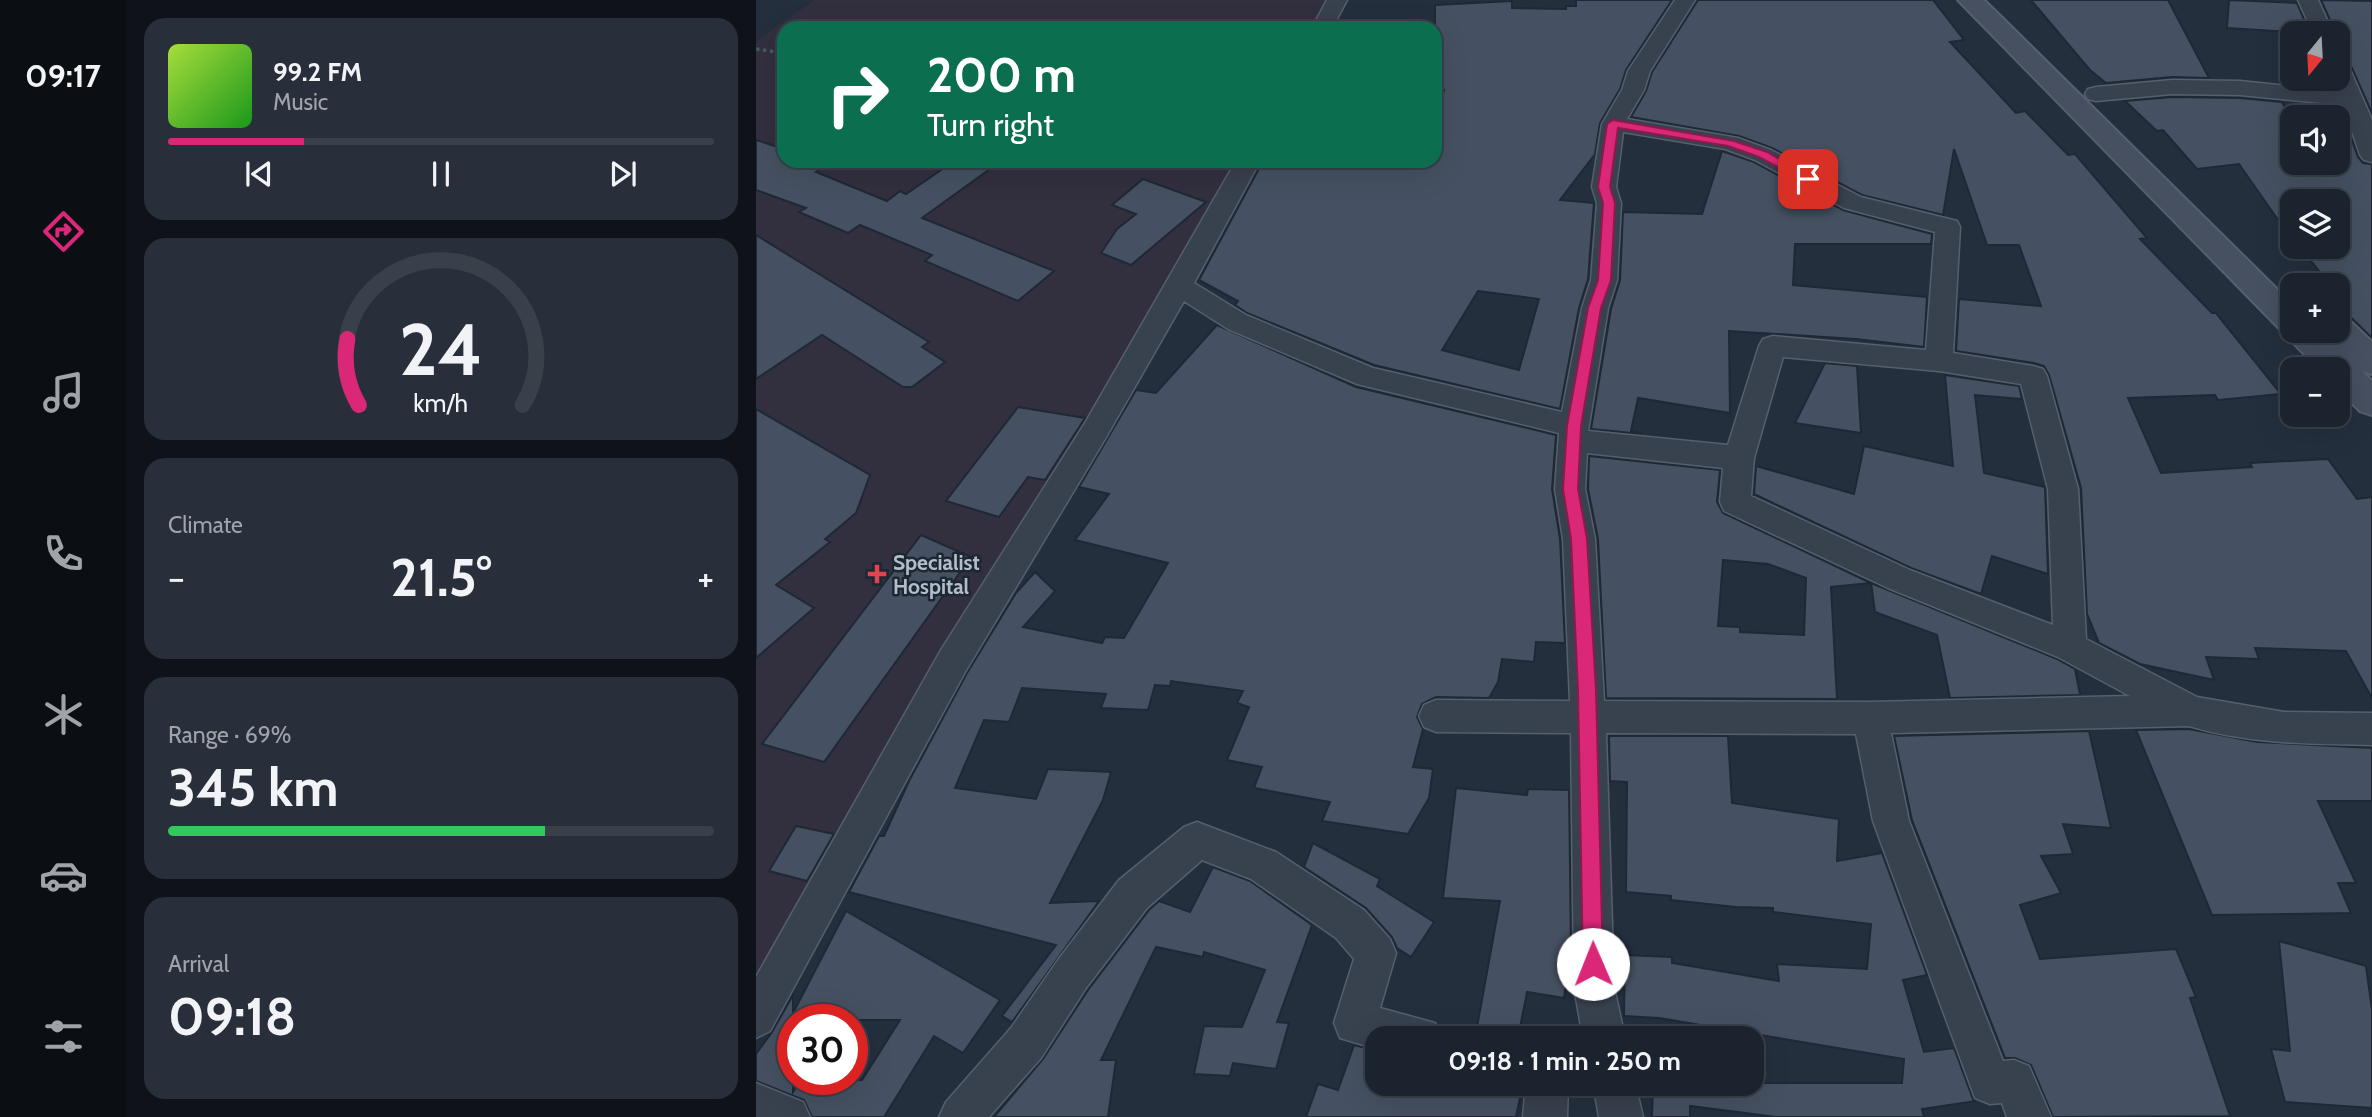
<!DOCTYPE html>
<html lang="en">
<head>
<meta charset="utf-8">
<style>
  :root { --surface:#1b232e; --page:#282f3a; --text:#f1f3f6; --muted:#a0a4aa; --line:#39404a; --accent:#db2777 }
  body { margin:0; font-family:Cabin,sans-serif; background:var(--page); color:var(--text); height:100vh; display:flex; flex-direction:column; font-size:26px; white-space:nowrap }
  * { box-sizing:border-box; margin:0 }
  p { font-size:23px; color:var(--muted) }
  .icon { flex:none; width:38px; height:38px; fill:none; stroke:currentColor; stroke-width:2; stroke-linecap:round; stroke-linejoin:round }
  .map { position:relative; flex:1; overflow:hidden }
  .details { display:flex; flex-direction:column; gap:18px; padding:18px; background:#0f1319; width:630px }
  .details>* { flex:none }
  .hud { position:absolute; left:21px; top:21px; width:665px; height:147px; border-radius:21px; box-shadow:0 7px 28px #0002,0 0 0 2px var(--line); background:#0b6e4f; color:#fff; overflow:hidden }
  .needle { width:46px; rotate:198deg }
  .buttons { position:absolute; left:1524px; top:21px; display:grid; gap:14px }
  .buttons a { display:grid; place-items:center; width:70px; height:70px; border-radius:14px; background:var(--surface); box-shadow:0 7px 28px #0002,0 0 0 2px var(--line); font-size:35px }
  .speed { position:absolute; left:21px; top:1004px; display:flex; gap:14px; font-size:35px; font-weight:700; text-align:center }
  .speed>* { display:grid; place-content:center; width:91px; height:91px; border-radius:50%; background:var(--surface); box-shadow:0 7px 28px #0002,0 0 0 2px var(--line); line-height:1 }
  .speed .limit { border:10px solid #d22; background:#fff; color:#111 }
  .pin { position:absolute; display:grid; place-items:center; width:60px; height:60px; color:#fff; margin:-30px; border-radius:14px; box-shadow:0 4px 10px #0006 }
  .me { position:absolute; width:77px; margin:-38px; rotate:359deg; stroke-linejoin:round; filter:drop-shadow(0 0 5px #0008) }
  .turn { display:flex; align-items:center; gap:24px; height:147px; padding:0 35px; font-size:32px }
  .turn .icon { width:91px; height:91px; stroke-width:2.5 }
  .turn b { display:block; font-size:49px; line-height:60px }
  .big { font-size:52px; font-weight:700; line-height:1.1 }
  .details .tile { flex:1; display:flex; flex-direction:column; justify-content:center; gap:10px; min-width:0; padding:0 24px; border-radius:21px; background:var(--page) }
  .details .dial { align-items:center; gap:0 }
  .dial svg { height:182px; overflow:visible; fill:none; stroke:var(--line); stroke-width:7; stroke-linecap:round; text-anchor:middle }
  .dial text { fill:var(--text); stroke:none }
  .song { display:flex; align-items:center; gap:21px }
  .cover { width:84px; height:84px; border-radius:10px; background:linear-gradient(135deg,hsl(80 70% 55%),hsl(120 70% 35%)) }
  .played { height:7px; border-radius:4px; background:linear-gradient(90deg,var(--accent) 25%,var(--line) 25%) }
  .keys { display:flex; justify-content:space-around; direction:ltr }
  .heat { display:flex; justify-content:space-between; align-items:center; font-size:38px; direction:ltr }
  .charge { height:10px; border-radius:5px; background:linear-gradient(90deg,#34c759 69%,var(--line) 0) }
  .trip { position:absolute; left:609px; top:1026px; width:399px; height:70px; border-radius:21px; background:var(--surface); box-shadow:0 7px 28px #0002,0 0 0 2px var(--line); font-weight:700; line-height:70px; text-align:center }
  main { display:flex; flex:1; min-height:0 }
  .tabs { display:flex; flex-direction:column; width:126px; justify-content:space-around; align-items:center; background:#0b0e12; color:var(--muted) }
  .tabs .icon { width:49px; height:49px }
  .tabs .current { color:var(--accent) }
  .tabs b { font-size:32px; color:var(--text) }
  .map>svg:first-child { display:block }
</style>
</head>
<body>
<main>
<nav class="tabs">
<b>09:17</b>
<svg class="icon current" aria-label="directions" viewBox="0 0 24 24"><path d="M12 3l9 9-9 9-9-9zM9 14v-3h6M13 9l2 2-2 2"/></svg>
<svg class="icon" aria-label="music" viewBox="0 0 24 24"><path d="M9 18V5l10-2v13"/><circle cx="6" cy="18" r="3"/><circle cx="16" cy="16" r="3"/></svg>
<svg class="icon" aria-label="phone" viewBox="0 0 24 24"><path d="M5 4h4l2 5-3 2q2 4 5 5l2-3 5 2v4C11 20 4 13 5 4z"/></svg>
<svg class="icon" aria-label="climate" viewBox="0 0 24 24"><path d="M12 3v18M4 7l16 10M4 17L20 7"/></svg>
<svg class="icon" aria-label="car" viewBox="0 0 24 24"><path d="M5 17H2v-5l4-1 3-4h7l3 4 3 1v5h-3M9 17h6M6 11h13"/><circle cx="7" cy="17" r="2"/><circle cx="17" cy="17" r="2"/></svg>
<svg class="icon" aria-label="filters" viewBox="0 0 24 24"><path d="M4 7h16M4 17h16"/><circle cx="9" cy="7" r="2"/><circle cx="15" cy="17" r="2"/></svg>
</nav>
<section class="details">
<div class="tile">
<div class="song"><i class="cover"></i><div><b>99.2 FM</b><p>Music</p></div></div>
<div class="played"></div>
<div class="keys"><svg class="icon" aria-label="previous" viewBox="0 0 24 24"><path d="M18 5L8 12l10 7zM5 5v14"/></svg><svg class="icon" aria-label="pause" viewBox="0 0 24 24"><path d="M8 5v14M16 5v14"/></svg><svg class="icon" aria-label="next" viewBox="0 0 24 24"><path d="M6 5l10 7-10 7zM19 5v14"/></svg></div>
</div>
<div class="tile dial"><svg viewBox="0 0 100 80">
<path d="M14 69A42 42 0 1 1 86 69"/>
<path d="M14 69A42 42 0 0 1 9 40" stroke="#db2777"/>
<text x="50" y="56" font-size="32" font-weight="700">24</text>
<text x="50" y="72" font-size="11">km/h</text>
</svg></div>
<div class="tile"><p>Climate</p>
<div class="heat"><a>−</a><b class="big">21.5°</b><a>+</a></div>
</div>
<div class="tile"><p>Range · 69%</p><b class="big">345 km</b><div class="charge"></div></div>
<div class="tile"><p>Arrival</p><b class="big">09:18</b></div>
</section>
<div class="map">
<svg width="1616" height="1117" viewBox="0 0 1616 1117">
  <rect width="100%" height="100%" fill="#242f3e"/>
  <path fill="#32303f" d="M59,0H579L562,28H28V161H484L0,988V41Z"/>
  <g fill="#455162" stroke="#1f2835" stroke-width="2" fill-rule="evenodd">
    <path d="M820,0H916L870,70L864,89L844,123L839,154L804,200L838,203L832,279L823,308L804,409L618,365L491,313L479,305L482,301L443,280L507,161H679V119L688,90L679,89V5L756,1V8L810,9V6H820ZM722,291L783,299L763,370L686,350Z"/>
    <path d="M942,0H1177L1208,40L1194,42L1260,113L1269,111L1312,155L1319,154L1391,238L1384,239L1456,313H1460L1525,394L1462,400L1459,395L1372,398L1405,473L1496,467L1494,463L1572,459L1601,499L1616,497V698L1590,651L1499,648L1503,659L1450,657L1458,680L1384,664L1343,643L1331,614L1325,488L1293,375L1288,366L1278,363L1200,351L1203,299L1285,306L1263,245H1231L1198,149L1187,215L1106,195L1016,148L983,136L875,117L890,91L896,72Z"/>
    <path d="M1275,0H1412L1453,78L1416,77L1350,83L1334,70Z"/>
    <path d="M1473,0L1541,3L1554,33L1471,28Z"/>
    <path d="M1565,0L1616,1V113L1595,66L1592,61L1585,59L1582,53V33H1580Z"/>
    <path d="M1416,97L1484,98L1526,102L1536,121V163H1582V135H1594L1602,157L1607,163L1616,164V338L1582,305V285H1574L1544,247H1582V201H1536V237H1534L1483,164L1441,169L1407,130L1401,131L1369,101Z"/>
    <path d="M0,140L28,149V161L71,164L60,172L131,201L144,191L150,194L198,161H245L166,218L298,271L262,301L169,261L176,255L104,225L92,233L43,212L50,208L0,190Z"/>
    <path d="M966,151L998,162L1087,210L1176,234L1175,244H1039L1037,285L1171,297L1168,347L1100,339L973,331L974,413L882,398L875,431L886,434L835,429L855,309L864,280L867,212L946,214Z"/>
    <path d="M387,179L450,202L375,265L345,253L361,229L380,214L356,205Z"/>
    <path d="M0,235L173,342L166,347L189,362L156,387H147L66,335L0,379Z"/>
    <path d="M461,325L600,387L800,435L796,489L804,539L809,643L780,642L778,662L746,659L742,682L733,698L680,697L666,704L661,717L667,729L657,767L677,769L673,798L652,834L566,821L574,802L498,788L506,767L471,760L493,707L481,703L487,691L415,681L414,686L399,685L392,710L345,708L350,694L266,688L253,722L228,720L199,788L280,799L292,769L355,772L347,800L294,903L343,901L256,1022L246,1016L300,945L93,892L123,836H128L153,781L211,673L260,593L279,572L299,591L267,627L346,643L349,637L368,638L412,563L319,540L353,494L323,487L380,390L400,393Z"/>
    <path d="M1069,363L1101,366L1105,433L1039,423Z"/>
    <path d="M1189,375L1263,386L1266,399L1219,395L1228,473L1289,487L1292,574L1236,556L1225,594L1155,568L998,494L1000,466L1098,494L1108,446L1197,466Z"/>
    <path d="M262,407L329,418L289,480L272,477L243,517L190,501Z"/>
    <path d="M0,409L114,475L100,513L69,539L74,542L20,585L58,608L0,658Z"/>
    <path d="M833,456L964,470L961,502L967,513L1115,583L1075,587L1081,699L850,698L842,539L832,489ZM967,560L1012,564L1050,578L1048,635L984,632V627L962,626Z"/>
    <path d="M165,535L215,557L68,762L6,744Z"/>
    <path d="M1115,583L1301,659L1319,669L1324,695L1194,698L1181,635L1119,612Z"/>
    <path d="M1433,729L1501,742L1616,748V801H1562L1600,883H1582L1595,913L1456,915L1380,730Z"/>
    <path d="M1333,731L1355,828L1307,824L1317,854L1285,856L1305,893L1264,905L1284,959L1420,949L1440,997L1434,998L1474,1116L1297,1117L1275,1065L1259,1058H1249L1156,820L1138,736Z"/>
    <path d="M853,736H972L976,803L1083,819L1081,861L1126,853L1171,975L1147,980L1168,1052L1198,1048L1217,1099L1220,1101L1166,1109L1168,1117H1020L934,1106V1117H896L897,1083H1146L1148,1059L903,1018L868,1016L869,955L916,957V963L1023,981L1021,964L1111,969L1115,924L1017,912V908L980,907L915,900V896L870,892L871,782L854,781Z"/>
    <path d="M700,788L771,795L772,789L813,790L815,949L808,998L771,992L762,1038H719L744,901L687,898Z"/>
    <path d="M40,826L78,834L51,881L13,871Z"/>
    <path d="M557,843L624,879L621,886L678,922L655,957L641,948L636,937L610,908L548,867Z"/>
    <path d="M457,867L494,881L556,925L521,1022L533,1023L520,1069L477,1063L474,1076L438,1074L448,1026L486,1027L509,970L448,952L447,957L400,947L345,1060H360L352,1117H238L287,1059L332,990L393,910L403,901L434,912Z"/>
    <path d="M90,911L244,1000L207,1053L178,1036L128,1117H56L48,1100L0,1081V1054L16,1032L37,995V1013ZM37,1020H144L106,1080H45L37,1092Z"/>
    <path d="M1523,941L1610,966L1616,1010V1108L1529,1102L1515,1049L1534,1051Z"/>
    <path d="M598,1045L621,1051V1083H767L760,1117H550L562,1084L582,1090Z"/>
  </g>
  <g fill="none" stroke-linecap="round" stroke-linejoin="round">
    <defs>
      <g id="minor">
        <path d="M571,0H591L576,28H556Z"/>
        <path d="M919,0H939L894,71L888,90L871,119L982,138L1015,150L1105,197L1201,221L1204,227L1197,353L1277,366L1287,369L1291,376L1322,489L1330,639L1441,697L1528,712L1616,713V745C1554,744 1493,744 1433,726L1135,733L1153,821L1247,1061L1258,1060L1273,1066L1295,1117H1251L1246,1103L1234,1104L1219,1098L1117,821L1100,734L850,733L858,987L869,1038H827L818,987L815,733L680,732L668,727L663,716L668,705L680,700L814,701L807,539L799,489L803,433L601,384L472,329L428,301L349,439L209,672L14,1031L0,1038V977L185,650L329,423L480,161H504L438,283L490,315L617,368L806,412L826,308L835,280L841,203L836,187L846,124L866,90L872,71ZM867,132L969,149L999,160L1088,208L1179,232L1170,350L1017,336L1007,339L1003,346L972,445L832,431L852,308L861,280L865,203L860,187ZM1027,357L1183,371L1265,384L1292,489L1297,625L1154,570L995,496L998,458ZM831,453L967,468L964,502L968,511L1132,588L1302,657L1374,696L1114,702L848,701L839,539L829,489Z"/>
        <path d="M1542,0H1562L1577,33H1557Z"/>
        <path d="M1582,61L1590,62L1593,67L1616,120V162L1608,160L1604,155L1587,105L1484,95L1416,94L1340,101L1332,99L1329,94L1332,89L1340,87L1416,80L1484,81L1581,91L1576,79H1582Z"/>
        <path d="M441,822L520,852L608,910L634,939L640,953L624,1008L679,1023L685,1038H621V1049L584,1038L578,1023L598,959L580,938L495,879L446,860L391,908L330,988L285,1058L233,1117H183L190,1102L255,1028L302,960L363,880L428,827Z"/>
        <path d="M0,1083L47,1102L54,1117H0Z"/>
        <path d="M770,1083H812L811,1117H767Z"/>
        <path d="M837,1083H879L887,1117H843Z"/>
      </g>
      <path id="secondary" d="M1202,0H1228L1536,304V331H1565L1569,335L1567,331H1582V317L1594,321L1616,342V374L1606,371L1616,381V415L1604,411L1582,389V369H1563Z"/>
    </defs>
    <use href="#minor" stroke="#565f6c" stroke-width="3"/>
    <use href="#secondary" stroke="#565f6c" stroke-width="4"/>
    <path stroke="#44595c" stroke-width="3.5" stroke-dasharray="3.5 3.5" stroke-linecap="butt" d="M0,49L28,53"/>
    <use href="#minor" fill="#38414e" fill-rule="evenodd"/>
    <use href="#secondary" fill="#465061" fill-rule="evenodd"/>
  </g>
  <path fill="#db2777" stroke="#8e194d" stroke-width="2" d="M857,120L978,141L1011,152L1058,179L1052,183L1048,181L1003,157L972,146L862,128L854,187L859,203L855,280L845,308L825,426L822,489L831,539L840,690L847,964L844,971L837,974L830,971L827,964L822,690L815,539L807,489L811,426L832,308L842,280L847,203L842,187L851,124Z"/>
  <path fill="#e0444e" stroke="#1d2633" stroke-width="2.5" d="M117.5 563.5h7v7h7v7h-7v7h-7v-7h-7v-7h7z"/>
  <g text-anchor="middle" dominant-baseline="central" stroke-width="5" stroke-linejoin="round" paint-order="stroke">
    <g font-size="21" font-weight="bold" fill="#b4bcc9" stroke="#1d2633" text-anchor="start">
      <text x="137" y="562">Specialist<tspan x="137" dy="24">Hospital</tspan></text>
    </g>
  </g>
</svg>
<div class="buttons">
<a><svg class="needle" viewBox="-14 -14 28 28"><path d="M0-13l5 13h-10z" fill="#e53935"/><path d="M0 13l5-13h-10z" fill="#a0a4aa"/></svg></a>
<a><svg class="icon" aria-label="sound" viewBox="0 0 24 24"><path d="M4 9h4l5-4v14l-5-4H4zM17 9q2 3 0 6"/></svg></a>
<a><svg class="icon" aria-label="layers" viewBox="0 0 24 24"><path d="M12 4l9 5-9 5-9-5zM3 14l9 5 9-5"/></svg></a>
<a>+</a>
<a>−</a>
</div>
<div class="speed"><div class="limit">30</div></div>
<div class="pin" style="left:1052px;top:179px;background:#d93025"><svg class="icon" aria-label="arrive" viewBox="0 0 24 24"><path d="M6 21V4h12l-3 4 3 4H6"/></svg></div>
<svg class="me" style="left:837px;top:964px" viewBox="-20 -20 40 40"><circle r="19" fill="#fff"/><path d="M0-13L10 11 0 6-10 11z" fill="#db2777"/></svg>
<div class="trip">09:18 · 1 min · 250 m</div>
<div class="hud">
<div class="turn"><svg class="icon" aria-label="right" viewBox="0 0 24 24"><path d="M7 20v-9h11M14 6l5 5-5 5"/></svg><div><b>200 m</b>Turn right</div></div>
</div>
</div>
</main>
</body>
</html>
